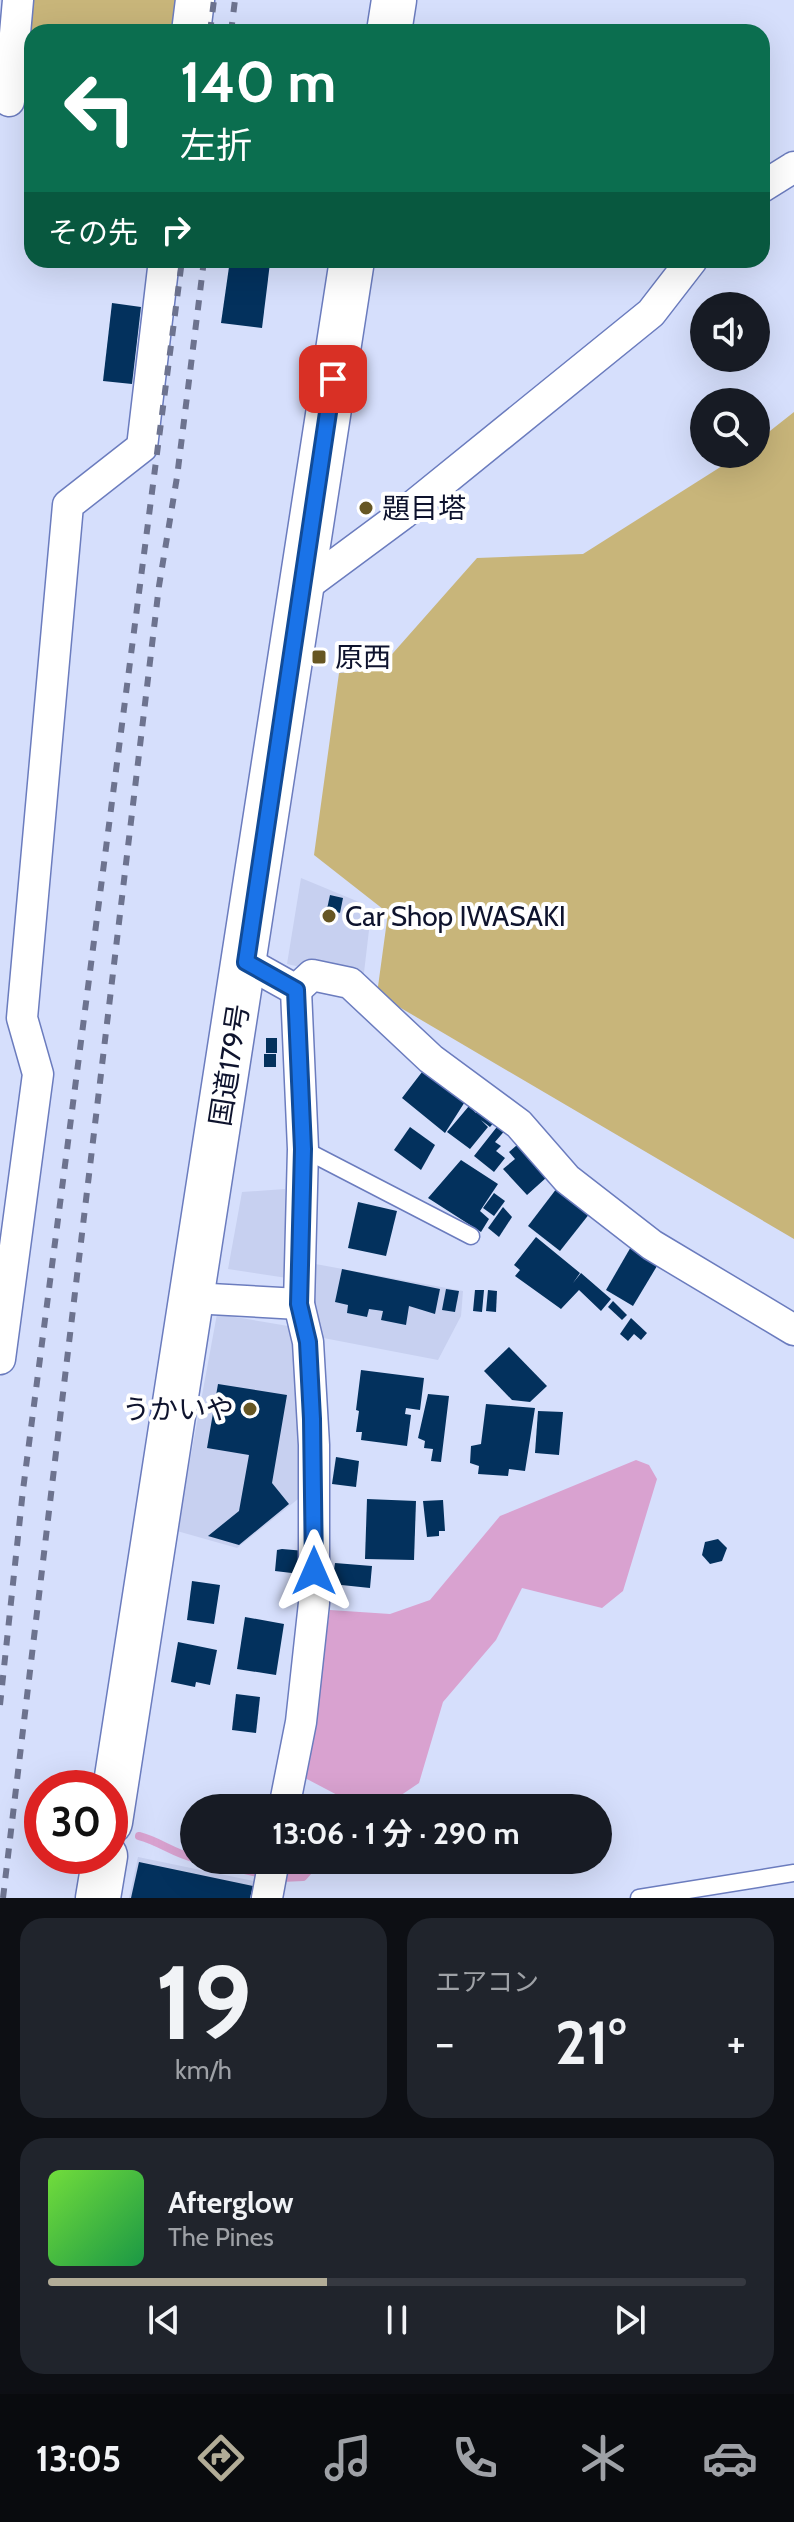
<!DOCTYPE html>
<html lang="ja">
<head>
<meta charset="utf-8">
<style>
  :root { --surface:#171b24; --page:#20242c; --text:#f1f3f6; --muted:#9ea1a6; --line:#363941; --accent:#b2ac97 }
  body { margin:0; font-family:Cabin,"Noto Sans JP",sans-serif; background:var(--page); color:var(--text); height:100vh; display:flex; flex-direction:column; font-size:30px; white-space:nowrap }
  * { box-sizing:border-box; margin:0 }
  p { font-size:26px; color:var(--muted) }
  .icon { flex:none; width:44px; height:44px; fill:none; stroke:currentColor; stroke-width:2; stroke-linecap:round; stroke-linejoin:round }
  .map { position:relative; height:1898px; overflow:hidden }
  .drawer { display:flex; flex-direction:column; gap:20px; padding:20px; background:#0d0f14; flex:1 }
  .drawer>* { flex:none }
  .top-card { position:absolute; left:24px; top:24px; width:746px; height:244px; border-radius:24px; box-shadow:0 8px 32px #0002; background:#0b6e4f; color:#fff; overflow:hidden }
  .buttons { position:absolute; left:690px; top:292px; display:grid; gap:16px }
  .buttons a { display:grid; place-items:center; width:80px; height:80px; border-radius:50%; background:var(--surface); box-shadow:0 8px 32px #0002; font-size:40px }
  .speed { position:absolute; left:24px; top:1770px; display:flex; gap:16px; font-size:40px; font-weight:700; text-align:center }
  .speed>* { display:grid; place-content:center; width:104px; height:104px; border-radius:50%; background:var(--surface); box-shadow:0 8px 32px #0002; line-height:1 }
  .speed .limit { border:12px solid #d22; background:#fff; color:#111 }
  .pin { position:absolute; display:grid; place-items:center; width:68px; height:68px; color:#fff; margin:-34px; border-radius:16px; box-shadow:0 4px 12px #0006 }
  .me { position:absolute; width:88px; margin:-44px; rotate:0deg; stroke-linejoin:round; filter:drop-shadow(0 0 6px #0008) }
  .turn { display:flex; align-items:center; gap:28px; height:168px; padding:0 24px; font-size:36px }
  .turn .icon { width:104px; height:104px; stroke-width:2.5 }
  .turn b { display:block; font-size:56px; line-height:68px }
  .then { display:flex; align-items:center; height:76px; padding:0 24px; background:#0003; gap:16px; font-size:30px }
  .big { font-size:60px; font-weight:700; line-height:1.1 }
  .drawer .card { flex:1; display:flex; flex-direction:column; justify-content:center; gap:12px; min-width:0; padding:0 28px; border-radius:24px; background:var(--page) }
  .drawer .dial { align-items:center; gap:0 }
  .dial b { font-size:104px; line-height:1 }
  .song { display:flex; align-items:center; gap:24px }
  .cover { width:96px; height:96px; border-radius:12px; background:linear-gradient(135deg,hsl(100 70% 55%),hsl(140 70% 35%)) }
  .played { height:8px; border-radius:4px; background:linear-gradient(90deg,var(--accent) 40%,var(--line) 40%) }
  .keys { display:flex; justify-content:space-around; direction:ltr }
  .heat { display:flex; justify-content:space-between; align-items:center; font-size:44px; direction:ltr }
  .drawer .tiles { flex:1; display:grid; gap:20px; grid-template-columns:1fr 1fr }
  .card:last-child { grid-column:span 2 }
  .trip { position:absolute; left:180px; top:1794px; width:432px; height:80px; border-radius:40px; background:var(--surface); box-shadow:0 8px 32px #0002; font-weight:700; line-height:80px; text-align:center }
  .tabs { display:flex; height:128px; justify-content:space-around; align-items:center; background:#090b0e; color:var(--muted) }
  .tabs .icon { width:56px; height:56px }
  .tabs .current { color:var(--accent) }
  .tabs b { font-size:36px; color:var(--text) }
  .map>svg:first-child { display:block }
</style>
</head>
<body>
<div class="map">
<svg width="794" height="1898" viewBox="0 0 794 1898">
  <rect width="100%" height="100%" fill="#d6dffc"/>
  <g fill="#c7d0f0">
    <path d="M301,878L359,902L369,930L363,981L287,964Z"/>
    <path d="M285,1189L287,1278L228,1269L242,1192Z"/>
    <path d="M310,1263L463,1291L461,1316L438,1360L313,1336Z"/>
    <path d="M217,1314L294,1327L308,1491L237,1548L177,1531Z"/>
    <path d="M138,1857L259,1882L256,1898H129Z"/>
  </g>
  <g fill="#c8b57a">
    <path d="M34,0H180L176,32H32V80L25,75Z"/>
    <path d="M794,412V1239L377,994L388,913L314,855L339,673L378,670L477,558L583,554L741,454H756V442Z"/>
  </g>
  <path fill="#d9a2d0" d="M636,1460L649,1465L657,1479L623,1591L602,1608L522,1588L496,1640L443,1702L419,1783L382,1808H362L305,1778L330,1610L390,1614L430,1600L500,1516Z"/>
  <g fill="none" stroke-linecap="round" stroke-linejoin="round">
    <g stroke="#d9a2d0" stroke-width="8">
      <path d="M339,1808L346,1789"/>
      <path d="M139,1836C159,1841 175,1854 194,1858"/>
      <path d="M201,1860L262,1874"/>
      <path d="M281,1878L303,1877L318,1860"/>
    </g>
  </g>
  <g fill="#03315d">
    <path d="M230,260L270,263L262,328L221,323Z"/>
    <path d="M112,303L141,307L132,384L103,381Z"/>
    <path d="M330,895L343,898L340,913L327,909Z"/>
    <rect x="266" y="1038" width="11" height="15"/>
    <rect x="264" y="1054" width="12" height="13"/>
    <path d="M422,1072L433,1080L438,1073L468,1097L445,1133L402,1098Z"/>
    <path d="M469,1106L476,1113L482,1106L497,1119L490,1127L481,1120L488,1127L470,1149L447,1132Z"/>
    <path d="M500,1123L507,1128L495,1142L501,1146L496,1151L505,1158L494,1172L474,1156Z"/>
    <path d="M410,1127L435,1145L421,1170L394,1150Z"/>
    <path d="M517,1145L547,1177L527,1195L503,1169L515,1159L509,1152Z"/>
    <path d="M461,1160L498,1184L480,1211L489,1219L481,1232L428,1198Z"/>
    <path d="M557,1188L590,1213L560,1251L528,1226Z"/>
    <path d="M494,1193L505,1201L494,1216L483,1208Z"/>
    <path d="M358,1202L397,1211L386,1256L348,1248Z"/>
    <path d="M503,1207L512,1217L499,1237L488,1228Z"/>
    <path d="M536,1237L580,1273L573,1283L581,1273L611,1299L601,1311L579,1290L561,1309L515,1276L520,1270L514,1265Z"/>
    <path d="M632,1245L660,1261L633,1306L606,1290Z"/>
    <path d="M342,1269L440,1289L435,1314L409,1306L406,1325L381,1320L383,1311L369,1309L367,1317L347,1313L348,1305L335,1302Z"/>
    <path d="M446,1289L459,1291L455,1312L442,1310Z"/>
    <path d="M475,1290H484L482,1312L473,1311Z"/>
    <path d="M488,1290L497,1291L496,1312L486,1311Z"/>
    <path d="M613,1301L627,1315L622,1320L608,1307Z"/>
    <path d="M631,1318L647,1333L641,1340L634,1334L628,1341L620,1334Z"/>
    <path d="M509,1347L547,1386L530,1402L512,1400L484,1371Z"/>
    <path d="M361,1370L424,1378L420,1410L406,1408L405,1414L411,1415L407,1446L361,1440L362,1432H356L359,1411L356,1410Z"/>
    <path d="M218,1384L287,1395L272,1483L289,1504L239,1545L208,1536L239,1511L249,1455L207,1448Z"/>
    <path d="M428,1394L449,1396L441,1462L431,1461L433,1449L424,1448L425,1441L418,1438Z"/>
    <path d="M486,1404L535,1408L525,1471L509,1469L508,1476L478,1474L479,1466L470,1463L471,1446L481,1444Z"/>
    <path d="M538,1411L563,1412L559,1455L535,1453Z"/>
    <path d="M336,1457L359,1461L356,1487L332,1484Z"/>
    <path d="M367,1499L416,1501L414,1560L365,1559Z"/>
    <path d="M443,1500L445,1531H439V1536L427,1537L423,1501Z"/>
    <path d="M718,1539L727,1548L722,1561L710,1564L702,1555L705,1542Z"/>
    <path d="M282,1549L305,1551L300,1574L275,1571L277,1550Z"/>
    <path d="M335,1563L372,1566L370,1588L332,1584Z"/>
    <path d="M192,1581L220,1585L214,1624L187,1620Z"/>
    <path d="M245,1617L284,1624L276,1675L237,1669Z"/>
    <path d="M178,1642L217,1650L210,1685L196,1682L195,1687L171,1682Z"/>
    <path d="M236,1694L260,1697L256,1733L232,1730Z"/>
    <path d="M139,1862L253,1886L250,1898H131Z"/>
  </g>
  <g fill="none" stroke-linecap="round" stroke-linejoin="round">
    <defs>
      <g id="service">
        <path d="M303,1149L471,1236"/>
        <path d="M639,1898L794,1873"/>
      </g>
      <g id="minor">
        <path d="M9,101L18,0"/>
        <path d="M762,187L794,167"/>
        <path d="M299,591L403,514L651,313L692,260"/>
        <path d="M246,962L296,990L303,1149L299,1304L308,1342L314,1445V1603L301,1722L284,1808"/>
        <path d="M296,990L312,975L350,983L431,1059L519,1124L567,1179L652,1245L794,1330"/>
        <path d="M192,1298L299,1304"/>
        <path d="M0,1359L38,1074L22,1018L68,505L142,447L164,260"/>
        <path d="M267,1898L274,1860"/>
      </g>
      <path id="tertiary" d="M191,32L195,0"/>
      <g id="trunk">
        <path d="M389,32L394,0"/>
        <path d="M110,1822L352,260"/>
        <path d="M98,1898L105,1856"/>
      </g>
    </defs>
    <use href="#service" stroke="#6b7cbe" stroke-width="19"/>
    <use href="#minor" stroke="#6b7cbe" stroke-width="33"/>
    <use href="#tertiary" stroke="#6b7cbe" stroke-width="41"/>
    <use href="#trunk" stroke="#6b7cbe" stroke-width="47"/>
    <use href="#service" stroke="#fff" stroke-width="16"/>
    <use href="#minor" stroke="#fff" stroke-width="30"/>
    <use href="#tertiary" stroke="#fff" stroke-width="38"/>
    <use href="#trunk" stroke="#fff" stroke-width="44"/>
    <g stroke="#6d738f" stroke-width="6" stroke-dasharray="10 10" stroke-linecap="butt">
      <path d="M210,32L214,0"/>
      <path d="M231,32L235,0"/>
      <path d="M0,1705L23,1490L182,260"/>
      <path d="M3,1898L159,586L177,477L204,260"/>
    </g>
  </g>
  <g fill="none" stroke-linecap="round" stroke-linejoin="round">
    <defs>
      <path id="route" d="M314,1571L312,1419L308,1342L299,1304L303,1149L296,990L246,962L333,379"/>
    </defs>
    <use href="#route" stroke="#114b97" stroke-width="20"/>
    <use href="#route" stroke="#1a73e8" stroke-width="14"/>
  </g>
  <g fill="#665623" stroke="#fff" stroke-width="3">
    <circle cx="366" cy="508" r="8"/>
    <rect x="311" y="649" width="16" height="16" rx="4"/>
    <circle cx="329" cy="916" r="8"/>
    <circle cx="250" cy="1409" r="8"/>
  </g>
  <g text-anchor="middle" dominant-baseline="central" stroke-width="8" stroke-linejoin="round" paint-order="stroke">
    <g font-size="28" fill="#0e132d" stroke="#fff" text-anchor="start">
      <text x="382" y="508">題目塔</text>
      <text x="335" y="657">原西</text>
      <text x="345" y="916">Car Shop IWASAKI</text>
      <text x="234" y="1409" text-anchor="end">うかいや</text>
    </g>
    <g font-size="28" fill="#0e132d" stroke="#fff">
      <text transform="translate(229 1065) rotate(-81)">国道179号</text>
    </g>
  </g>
</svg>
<div class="buttons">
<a><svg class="icon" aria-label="sound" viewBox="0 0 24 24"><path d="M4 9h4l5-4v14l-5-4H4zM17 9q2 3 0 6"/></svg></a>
<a><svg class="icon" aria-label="search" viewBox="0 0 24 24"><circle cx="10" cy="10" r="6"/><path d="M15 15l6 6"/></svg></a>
</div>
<div class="speed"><div class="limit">30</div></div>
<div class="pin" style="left:333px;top:379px;background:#d93025"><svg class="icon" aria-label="arrive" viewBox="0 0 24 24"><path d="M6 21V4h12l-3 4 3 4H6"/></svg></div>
<svg class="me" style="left:314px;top:1571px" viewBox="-20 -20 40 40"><path d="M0-17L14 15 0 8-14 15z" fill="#1a73e8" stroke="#fff" stroke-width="4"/></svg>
<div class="trip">13:06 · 1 分 · 290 m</div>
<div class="top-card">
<div class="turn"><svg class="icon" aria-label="left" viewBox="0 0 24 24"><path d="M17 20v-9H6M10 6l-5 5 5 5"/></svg><div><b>140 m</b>左折</div></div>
<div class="then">その先<svg class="icon" aria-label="right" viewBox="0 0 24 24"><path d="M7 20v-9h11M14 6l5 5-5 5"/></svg></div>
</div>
</div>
<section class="drawer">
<div class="tiles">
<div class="card dial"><b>19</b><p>km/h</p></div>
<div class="card"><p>エアコン</p>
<div class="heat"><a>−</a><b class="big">21°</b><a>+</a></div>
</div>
<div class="card">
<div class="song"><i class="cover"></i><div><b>Afterglow</b><p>The Pines</p></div></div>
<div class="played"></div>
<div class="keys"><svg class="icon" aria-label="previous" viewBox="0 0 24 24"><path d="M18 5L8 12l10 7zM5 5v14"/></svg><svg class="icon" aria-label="pause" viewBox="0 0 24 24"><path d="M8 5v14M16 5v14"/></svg><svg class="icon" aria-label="next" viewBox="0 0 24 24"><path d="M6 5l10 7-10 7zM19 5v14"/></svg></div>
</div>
</div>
</section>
<nav class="tabs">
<b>13:05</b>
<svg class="icon current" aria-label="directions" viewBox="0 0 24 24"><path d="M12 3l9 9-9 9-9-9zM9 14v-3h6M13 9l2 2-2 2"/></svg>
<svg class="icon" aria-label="music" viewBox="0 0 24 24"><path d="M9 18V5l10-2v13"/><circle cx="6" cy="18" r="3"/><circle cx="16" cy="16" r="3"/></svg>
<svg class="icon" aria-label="phone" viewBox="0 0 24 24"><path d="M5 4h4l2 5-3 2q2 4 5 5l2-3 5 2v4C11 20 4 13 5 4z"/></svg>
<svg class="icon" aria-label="climate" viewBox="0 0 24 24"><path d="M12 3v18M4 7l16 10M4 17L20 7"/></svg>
<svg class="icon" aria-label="car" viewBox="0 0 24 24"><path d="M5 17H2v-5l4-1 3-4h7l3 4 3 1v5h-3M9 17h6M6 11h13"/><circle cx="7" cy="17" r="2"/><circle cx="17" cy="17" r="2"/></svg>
</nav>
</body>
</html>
